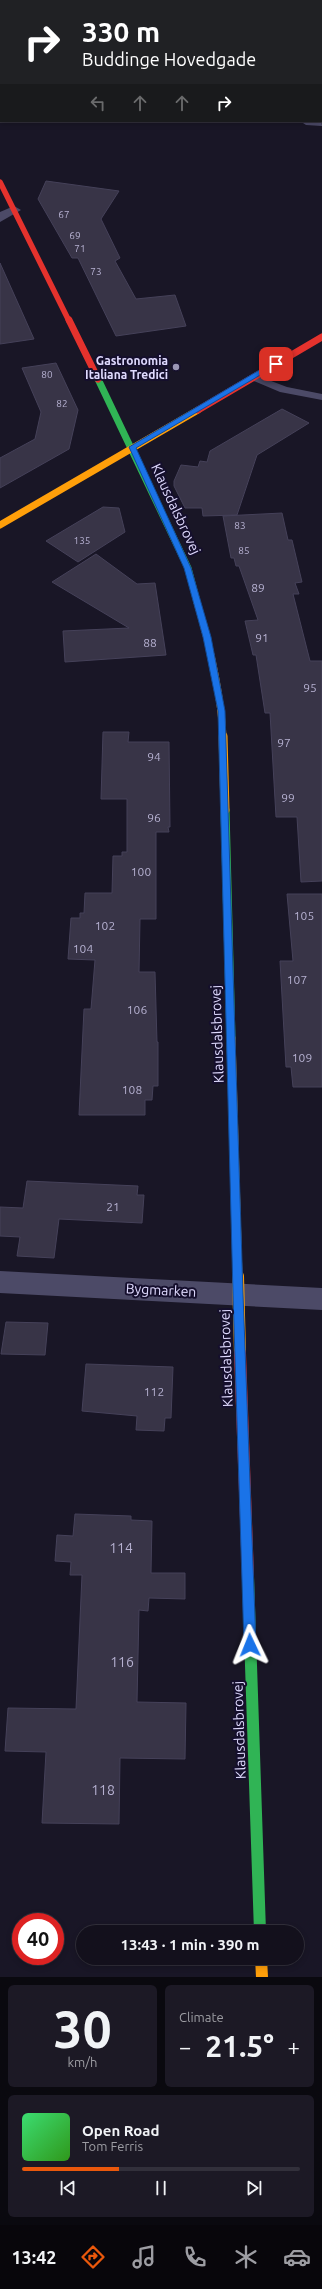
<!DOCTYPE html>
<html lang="en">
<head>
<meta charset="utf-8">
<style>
  :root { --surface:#13101c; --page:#1c1925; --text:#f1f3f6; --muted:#9d9da3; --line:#32303b; --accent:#ea580c }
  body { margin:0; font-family:Ubuntu,sans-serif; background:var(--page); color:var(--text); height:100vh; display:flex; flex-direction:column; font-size:15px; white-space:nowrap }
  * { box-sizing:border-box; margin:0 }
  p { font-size:13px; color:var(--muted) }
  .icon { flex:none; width:22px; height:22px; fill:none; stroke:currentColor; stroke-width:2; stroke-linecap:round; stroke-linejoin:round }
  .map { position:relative; height:1977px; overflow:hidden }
  .sheet { display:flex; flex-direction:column; gap:8px; padding:8px; background:#0a090f; flex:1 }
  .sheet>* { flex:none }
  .guide { position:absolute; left:0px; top:0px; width:322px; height:122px; box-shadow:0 2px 6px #0003,0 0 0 1px var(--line); background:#202124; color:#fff; overflow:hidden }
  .speed { position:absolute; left:12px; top:1913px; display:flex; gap:8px; font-size:20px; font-weight:700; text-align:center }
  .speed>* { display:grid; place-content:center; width:52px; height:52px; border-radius:50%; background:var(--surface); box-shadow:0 2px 6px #0003,0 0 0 1px var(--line); line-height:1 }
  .speed .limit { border:6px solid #d22; background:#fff; color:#111 }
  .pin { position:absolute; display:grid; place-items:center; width:34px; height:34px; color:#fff; margin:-17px; border-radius:8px; box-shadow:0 2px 6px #0006 }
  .me { position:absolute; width:44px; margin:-22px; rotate:358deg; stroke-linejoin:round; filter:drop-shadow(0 0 3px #0008) }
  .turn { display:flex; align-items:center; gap:14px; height:84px; padding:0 16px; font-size:18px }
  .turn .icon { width:52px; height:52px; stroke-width:2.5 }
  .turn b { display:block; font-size:28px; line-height:34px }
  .lanes { display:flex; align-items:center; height:38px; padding:0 16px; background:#0003; justify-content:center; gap:20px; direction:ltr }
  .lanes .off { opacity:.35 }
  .big { font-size:30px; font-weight:600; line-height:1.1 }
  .sheet .card { flex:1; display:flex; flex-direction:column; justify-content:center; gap:6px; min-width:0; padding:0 14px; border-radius:6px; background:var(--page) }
  .sheet .dial { align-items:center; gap:0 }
  .dial b { font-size:52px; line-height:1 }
  .song { display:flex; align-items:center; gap:12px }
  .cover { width:48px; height:48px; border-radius:6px; background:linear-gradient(135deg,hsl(140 70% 55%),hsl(110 70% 35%)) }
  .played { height:4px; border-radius:2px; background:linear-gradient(90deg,var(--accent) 35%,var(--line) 35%) }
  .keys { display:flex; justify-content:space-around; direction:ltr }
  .heat { display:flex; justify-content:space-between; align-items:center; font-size:22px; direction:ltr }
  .sheet .tiles { flex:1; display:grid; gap:8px; grid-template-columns:1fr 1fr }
  .card:last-child { grid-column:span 2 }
  .trip { position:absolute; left:76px; top:1925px; width:228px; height:40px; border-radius:20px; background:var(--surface); box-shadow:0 2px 6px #0003,0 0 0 1px var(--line); font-weight:600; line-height:40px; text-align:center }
  .tabs { display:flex; height:64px; justify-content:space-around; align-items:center; background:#08060b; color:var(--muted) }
  .tabs .icon { width:28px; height:28px }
  .tabs .current { color:var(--accent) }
  .tabs b { font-size:18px; color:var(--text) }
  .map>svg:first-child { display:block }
</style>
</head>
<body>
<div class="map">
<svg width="322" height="1977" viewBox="0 0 322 1977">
  <rect width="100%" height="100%" fill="#191626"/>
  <g fill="#383447" stroke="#454159">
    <path d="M46,181L119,191L101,219L120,258L115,261L136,299L175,295L186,326L116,336L78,258H72L38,199Z"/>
    <path d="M0,263L34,339L0,344Z"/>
    <path d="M56,363L78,410L69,449L0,488V458L35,439L41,412L22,368Z"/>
    <path d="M282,409L309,423L257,455L237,515L203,516L202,508H185L174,486V481L181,465L198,467L200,461L207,462L210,451Z"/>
    <path d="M103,507L119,508L125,532L78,562L46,541Z"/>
    <path d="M282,513L288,540H292L302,582L295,583L299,594H293L310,661H322V881L301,882L297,817H276L270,713H265L256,655H253L245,621L258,620L239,566H236L234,558H231L223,516Z"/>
    <path d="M96,554L137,584L155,583L166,655L65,662L63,631L129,628L52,582Z"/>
    <path d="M103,732H129L128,742H169L170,827H168L169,832H156V919H140L139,972H155L157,1042H158V1086H153L152,1100H145V1115H79L84,1009H91L95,960L68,959L71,918H80V913H84L85,893H112L113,856H122V852H127V799H101Z"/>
    <path d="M287,894H322V1087H293L291,1067H286L280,961H293Z"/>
    <path d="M27,1181L138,1186L137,1195H144L142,1223L59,1219L54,1258L17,1256L20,1237L0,1236V1207L23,1208Z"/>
    <path d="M6,1322L48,1323L45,1355L1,1354Z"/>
    <path d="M86,1364L173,1367L171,1418H165L164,1431L136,1430L137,1416L82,1411Z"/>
    <path d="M75,1514L131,1516V1520L152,1521L151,1573H185V1599L149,1598L148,1611L139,1610L137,1702L186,1703L185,1759L120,1758L119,1824L42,1823L46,1752L5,1751L8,1708L76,1709L82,1575H70L71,1562L55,1561L57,1535L73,1536Z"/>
  </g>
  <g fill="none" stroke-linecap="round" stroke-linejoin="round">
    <path fill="#4c4a67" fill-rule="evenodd" d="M253,374L287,387L322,394V400L280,392L249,379L247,377Z"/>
    <g fill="#4c4a67" fill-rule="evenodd">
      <rect x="0" y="78" width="1" height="8"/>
      <path d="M321,118L322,126L306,125L300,121H321Z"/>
      <path d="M14,206L21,210L0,222V212Z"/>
      <path d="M0,1271L322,1288V1310L0,1293Z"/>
    </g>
    <path stroke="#30b455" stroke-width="5.5" d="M0,88L1,86"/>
    <path stroke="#30b455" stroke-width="7" d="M98,379L188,568L197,602"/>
    <path stroke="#30b455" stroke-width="9" d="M225,810L231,1038"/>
    <path stroke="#30b455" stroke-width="12" d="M248,1576L260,1932"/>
    <g stroke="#ff9f0a" stroke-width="7">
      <path d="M0,525L198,410"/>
      <path d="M197,602C210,646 221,692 223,737"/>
    </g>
    <g stroke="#ff9f0a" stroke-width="9">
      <path d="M223,736L225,810"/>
      <path d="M231,1038L238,1277"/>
    </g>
    <g stroke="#ff9f0a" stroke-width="12">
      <path d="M238,1276L240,1353"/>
      <path d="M261,1958L262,1977"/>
    </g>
    <path stroke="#e5322d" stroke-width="5.5" d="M0,182L69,321"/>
    <g stroke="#e5322d" stroke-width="7">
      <path d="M69,320L98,379"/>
      <path d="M198,410L322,337"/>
    </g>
    <path stroke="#e5322d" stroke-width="12" d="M240,1353L248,1576"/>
  </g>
  <path fill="#1a73e8" stroke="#114b97" d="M273,362L279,364L136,448L191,568L211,637L225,711L243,1294L256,1645L255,1649L250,1651L246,1649L244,1645L233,1294L218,711L203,637L184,568L129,447Z"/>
  <circle fill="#9a96b3" stroke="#150f2d" stroke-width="1.5" cx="176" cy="367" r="4"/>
  <g text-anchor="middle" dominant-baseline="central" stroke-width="4" stroke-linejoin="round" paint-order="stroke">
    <g font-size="10" fill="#b6b1d1">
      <text x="64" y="214">67</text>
      <text x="75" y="235">69</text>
      <text x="80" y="248">71</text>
      <text x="96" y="271">73</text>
      <text x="47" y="374">80</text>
      <text x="62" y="403">82</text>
      <text x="240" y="525">83</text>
      <text x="82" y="540">135</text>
      <text x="244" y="550">85</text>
    </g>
    <g font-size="12" font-weight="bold" fill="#e0dbff" stroke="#150f2d" text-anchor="end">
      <text x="168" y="360">Gastronomia<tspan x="168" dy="14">Italiana Tredici</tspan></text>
    </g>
    <g font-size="12" fill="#b6b1d1">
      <text x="258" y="587">89</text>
      <text x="262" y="637">91</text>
      <text x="150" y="642">88</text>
      <text x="310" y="687">95</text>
      <text x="284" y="742">97</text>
      <text x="154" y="756">94</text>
      <text x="288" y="797">99</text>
      <text x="154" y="817">96</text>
      <text x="141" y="871">100</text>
      <text x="304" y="915">105</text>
      <text x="105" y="925">102</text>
      <text x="83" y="948">104</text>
      <text x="297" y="979">107</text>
      <text x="137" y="1009">106</text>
      <text x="302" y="1057">109</text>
      <text x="132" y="1089">108</text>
      <text x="113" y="1206">21</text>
      <text x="154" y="1391">112</text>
    </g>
    <g font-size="14" fill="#e0dbff" stroke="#150f2d">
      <text transform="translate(176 509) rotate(65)">Klausdalsbrovej</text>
      <text transform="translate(217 1034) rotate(-92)">Klausdalsbrovej</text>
      <text transform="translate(161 1290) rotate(3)">Bygmarken</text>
      <text transform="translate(226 1358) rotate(-92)">Klausdalsbrovej</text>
      <text transform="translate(239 1730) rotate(-92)">Klausdalsbrovej</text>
    </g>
    <g font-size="14" fill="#b6b1d1">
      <text x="121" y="1548">114</text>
      <text x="122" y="1662">116</text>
      <text x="103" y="1790">118</text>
    </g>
  </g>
</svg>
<div class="speed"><div class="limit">40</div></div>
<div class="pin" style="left:276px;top:364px;background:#d93025"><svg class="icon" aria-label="arrive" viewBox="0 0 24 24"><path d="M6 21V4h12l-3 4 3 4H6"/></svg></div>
<svg class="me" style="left:250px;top:1645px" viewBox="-20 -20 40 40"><path d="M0-17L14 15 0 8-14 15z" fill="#1a73e8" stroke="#fff" stroke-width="4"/></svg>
<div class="trip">13:43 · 1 min · 390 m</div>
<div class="guide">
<div class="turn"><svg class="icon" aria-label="right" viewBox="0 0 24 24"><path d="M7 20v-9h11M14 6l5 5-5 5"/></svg><div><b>330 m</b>Buddinge Hovedgade</div></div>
<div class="lanes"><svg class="icon off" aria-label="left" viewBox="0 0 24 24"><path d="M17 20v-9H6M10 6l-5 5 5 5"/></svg><svg class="icon off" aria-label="ahead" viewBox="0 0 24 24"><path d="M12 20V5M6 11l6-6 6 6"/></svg><svg class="icon off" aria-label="ahead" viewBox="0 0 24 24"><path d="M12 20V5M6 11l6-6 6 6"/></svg><svg class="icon" aria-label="right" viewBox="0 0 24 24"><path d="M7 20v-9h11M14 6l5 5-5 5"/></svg></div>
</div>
</div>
<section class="sheet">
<div class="tiles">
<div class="card dial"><b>30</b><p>km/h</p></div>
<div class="card"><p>Climate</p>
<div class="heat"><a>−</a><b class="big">21.5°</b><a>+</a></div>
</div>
<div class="card">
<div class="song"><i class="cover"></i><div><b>Open Road</b><p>Tom Ferris</p></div></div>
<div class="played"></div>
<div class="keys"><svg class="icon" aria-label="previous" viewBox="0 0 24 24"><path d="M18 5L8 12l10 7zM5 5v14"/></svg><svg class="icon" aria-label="pause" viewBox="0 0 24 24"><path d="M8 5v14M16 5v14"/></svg><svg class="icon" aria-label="next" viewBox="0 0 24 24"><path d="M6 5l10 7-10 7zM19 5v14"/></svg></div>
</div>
</div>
</section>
<nav class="tabs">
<b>13:42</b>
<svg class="icon current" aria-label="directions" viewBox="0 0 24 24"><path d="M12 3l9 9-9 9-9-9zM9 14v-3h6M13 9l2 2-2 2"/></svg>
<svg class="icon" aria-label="music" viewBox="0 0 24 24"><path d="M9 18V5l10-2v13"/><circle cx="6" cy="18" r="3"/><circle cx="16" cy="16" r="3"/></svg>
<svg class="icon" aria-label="phone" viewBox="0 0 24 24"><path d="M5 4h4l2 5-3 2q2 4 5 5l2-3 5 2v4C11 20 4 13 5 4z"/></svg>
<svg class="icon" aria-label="climate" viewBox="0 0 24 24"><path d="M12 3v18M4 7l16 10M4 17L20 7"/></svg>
<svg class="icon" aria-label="car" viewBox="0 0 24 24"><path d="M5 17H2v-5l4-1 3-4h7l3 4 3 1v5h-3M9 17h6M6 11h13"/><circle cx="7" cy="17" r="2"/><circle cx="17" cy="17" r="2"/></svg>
</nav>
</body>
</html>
